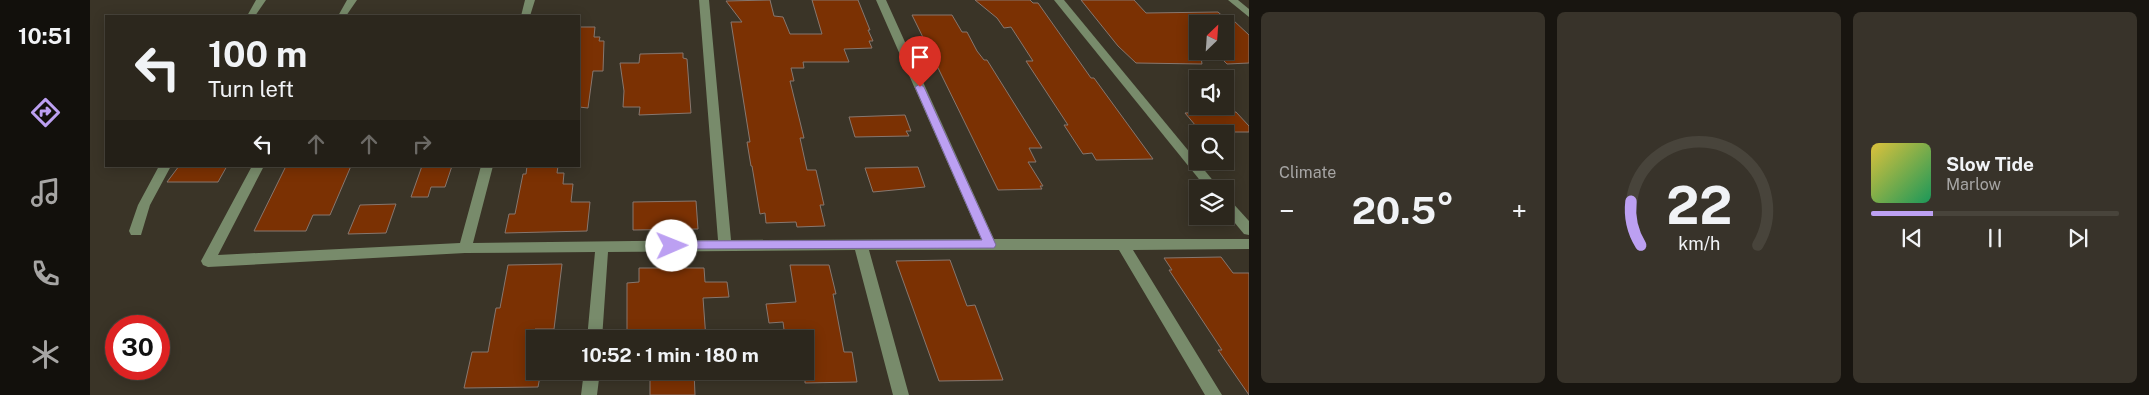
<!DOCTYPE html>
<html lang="en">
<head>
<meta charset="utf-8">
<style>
  :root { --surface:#2c271d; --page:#38332a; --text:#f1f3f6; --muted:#a6a5a4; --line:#48443b; --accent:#bca0f2 }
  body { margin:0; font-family:"Public Sans",sans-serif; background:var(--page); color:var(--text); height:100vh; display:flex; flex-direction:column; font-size:19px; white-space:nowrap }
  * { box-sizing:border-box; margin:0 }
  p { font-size:16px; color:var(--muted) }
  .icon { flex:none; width:28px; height:28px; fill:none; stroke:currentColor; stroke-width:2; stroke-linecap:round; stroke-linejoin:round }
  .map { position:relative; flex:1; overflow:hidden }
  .drawer { display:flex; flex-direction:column; gap:12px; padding:12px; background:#181510; width:900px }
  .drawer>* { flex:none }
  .banner { position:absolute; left:15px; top:15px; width:475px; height:152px; border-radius:0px; box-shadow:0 2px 12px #0003,0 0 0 1px var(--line); background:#2c271d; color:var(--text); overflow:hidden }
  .needle { width:32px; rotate:25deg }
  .tools { position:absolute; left:1099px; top:15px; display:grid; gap:10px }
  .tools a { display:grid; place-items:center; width:45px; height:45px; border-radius:0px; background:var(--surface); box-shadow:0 2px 12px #0003,0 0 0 1px var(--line); font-size:25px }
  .speed { position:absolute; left:15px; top:315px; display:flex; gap:10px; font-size:25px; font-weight:700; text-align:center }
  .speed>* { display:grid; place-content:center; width:65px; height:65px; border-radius:50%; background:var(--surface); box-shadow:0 2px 12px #0003,0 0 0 1px var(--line); line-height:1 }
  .speed .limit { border:8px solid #d22; background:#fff; color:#111 }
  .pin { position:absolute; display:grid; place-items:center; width:42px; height:42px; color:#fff; margin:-51px -21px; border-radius:50% 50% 50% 0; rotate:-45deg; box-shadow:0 0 5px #0007 }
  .pin .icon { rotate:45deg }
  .me { position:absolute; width:55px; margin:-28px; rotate:89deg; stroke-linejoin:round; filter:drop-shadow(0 0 4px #0008) }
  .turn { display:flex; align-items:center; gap:18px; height:105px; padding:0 20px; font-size:22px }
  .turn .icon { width:65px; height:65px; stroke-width:2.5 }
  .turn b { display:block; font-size:35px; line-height:42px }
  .lanes { display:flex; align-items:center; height:48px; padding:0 20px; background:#0003; justify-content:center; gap:25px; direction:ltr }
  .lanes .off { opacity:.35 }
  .big { font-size:38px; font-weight:700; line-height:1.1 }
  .drawer .tile { flex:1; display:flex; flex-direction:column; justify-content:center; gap:8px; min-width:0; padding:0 18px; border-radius:8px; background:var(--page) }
  .drawer .dial { align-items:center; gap:0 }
  .dial svg { height:130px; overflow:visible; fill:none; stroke:var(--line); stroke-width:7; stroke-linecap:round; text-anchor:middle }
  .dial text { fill:var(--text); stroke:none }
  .song { display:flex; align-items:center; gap:15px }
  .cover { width:60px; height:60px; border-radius:8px; background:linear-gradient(135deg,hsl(50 70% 55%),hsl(150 70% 35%)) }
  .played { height:5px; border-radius:2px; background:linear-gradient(90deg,var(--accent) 25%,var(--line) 25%) }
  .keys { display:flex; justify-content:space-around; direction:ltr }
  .heat { display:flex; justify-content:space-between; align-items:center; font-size:28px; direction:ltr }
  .drawer .tiles { flex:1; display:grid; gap:12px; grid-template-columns:repeat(3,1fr) }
  .trip { position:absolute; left:436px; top:330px; width:288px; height:50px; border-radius:0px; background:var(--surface); box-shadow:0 2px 12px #0003,0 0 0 1px var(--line); font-weight:700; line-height:50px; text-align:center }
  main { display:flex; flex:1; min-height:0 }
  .tabs { display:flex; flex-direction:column; width:90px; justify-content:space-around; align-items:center; background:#12100c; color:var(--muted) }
  .tabs .icon { width:35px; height:35px }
  .tabs .on { color:var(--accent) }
  .tabs b { font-size:22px; color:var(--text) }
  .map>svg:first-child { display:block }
</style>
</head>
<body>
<main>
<nav class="tabs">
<b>10:51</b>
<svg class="icon on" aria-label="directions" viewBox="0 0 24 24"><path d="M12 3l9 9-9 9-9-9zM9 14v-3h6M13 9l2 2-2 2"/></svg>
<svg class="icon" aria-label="music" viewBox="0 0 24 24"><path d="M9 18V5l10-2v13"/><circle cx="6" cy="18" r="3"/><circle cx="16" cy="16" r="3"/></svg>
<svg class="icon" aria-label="phone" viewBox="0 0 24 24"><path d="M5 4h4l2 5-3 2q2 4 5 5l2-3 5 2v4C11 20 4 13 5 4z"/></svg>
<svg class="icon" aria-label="climate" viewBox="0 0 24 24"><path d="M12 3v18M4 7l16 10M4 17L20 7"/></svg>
</nav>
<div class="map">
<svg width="1159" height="395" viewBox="0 0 1159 395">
  <rect width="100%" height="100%" fill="#3a3427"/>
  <g fill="#7b3103" stroke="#87776f">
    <path d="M680,0L684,16L693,17L700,34H732L722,0H768L780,30H778L783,41H779L782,48L754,49L759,62H713L714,68H701L704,81H700L714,138H710L717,170H726L734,205H730L735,226L707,227L706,222L676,223L675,213L670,214L662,166H661L657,142H660L641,22H652L636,1Z"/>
    <path d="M885,0H940L943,3H948L1001,78H1004L1063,159L1006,160L1002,153L993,154L974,125H978L936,61H943L921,27L914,28L907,18Z"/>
    <path d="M991,0H1044L1056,13L1128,12L1137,20H1143L1159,35V63L1137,64L1124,51H1135V24H1108V51H1110L1112,64L1046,63L1028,46Z"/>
    <path d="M822,15H862L872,32H877L887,51L894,60H897L952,148H939L946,162H938L953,186H950L952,189L908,190Z"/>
    <path d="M489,27H505L504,37H510L509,41H514L513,71H503L498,108L489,107Z"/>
    <path d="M593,53V58L597,59L601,113L549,115L550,107H533L534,91L530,63H549L550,54Z"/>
    <path d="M1125,112H1146L1159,126V132H1111L1095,113Z"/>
    <path d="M815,115L821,131H816L819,136L765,137L759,117Z"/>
    <path d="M89,166H137L128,182H77Z"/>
    <path d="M196,166H261L240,215H223L216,231H164Z"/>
    <path d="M332,166H362L355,187H341L338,197H321Z"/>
    <path d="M437,166H468L467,173H474L473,184H483L481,202H500L497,231L415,233L419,214H425L433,174H436Z"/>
    <path d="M828,167L835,187L783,192L775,168Z"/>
    <path d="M606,201L608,229L543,230V202Z"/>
    <path d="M306,204L296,233L258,234L270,205Z"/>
    <path d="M1131,257L1143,273H1159V395L1128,350H1132L1079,270H1082L1074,258Z"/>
    <path d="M860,260L877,306L885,305L913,380L849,381L806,261Z"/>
    <path d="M472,264L464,329H445V371H451L448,387L374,388L382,352H398L406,308H410L418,265Z"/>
    <path d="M700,265H739L746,294H743L754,352H762L767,382L715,383V336L695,337L693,322L679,323L676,304L706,302Z"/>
    <path d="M549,268H614L615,282H637L639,297L613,298L616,339H537V283L549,282Z"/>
    <path d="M560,371H604L605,395H560Z"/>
  </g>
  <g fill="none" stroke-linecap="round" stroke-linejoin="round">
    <g fill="#788b6b" fill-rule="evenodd">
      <path d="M166,0H176L165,16H157Z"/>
      <path d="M257,0H267L256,16H248Z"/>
      <path d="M435,0H445L440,16H431Z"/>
      <path d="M609,0H619L641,240L891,239L786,0H796L904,239H1159V249L1043,250L1132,395H1115L1029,250H779L819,395H803L765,250L518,252L512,339H497L505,252L375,253L118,267L113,265L111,261L162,166H174L128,255L370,243L391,166H403L383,243L628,240Z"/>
      <path d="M964,0H974L1130,189H1117Z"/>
      <path d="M1138,0H1148L1159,9V17Z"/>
      <path d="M69,166H81L60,205L51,235H41L39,231L48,205Z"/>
      <path d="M1135,197L1139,199L1159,221V235L1154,234L1135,211Z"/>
      <path d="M494,371H510L507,395H491Z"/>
    </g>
  </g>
  <path fill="#bca0f2" stroke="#7a689d" d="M830,84L834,87L906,245L904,248L578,249L576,246L578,242L582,241L892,240L825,87Z"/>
</svg>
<div class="tools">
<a><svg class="needle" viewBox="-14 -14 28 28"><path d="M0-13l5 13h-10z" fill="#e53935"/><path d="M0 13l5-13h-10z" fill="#a6a5a4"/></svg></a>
<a><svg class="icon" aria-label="sound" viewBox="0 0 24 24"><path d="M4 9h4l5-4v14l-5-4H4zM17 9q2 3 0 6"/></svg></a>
<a><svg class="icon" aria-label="search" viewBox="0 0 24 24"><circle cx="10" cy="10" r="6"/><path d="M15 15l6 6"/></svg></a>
<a><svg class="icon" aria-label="layers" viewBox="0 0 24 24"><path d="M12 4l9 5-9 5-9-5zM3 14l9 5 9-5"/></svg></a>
</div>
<div class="speed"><div class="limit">30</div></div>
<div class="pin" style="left:830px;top:87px;background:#d93025"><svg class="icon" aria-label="arrive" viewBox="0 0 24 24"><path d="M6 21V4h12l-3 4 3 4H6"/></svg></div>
<svg class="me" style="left:582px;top:246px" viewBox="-20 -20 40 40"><circle r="19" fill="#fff"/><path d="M0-13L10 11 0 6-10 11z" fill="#bca0f2"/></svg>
<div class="trip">10:52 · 1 min · 180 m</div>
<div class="banner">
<div class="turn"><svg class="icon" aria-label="left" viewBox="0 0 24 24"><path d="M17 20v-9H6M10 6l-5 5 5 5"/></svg><div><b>100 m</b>Turn left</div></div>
<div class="lanes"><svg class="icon" aria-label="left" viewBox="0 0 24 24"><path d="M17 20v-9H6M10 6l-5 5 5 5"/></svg><svg class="icon off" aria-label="ahead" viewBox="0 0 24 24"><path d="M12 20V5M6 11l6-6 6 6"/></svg><svg class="icon off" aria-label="ahead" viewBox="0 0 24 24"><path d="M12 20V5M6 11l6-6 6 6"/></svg><svg class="icon off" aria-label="right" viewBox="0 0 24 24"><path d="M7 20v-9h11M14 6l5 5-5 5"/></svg></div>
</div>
</div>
<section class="drawer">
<div class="tiles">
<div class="tile"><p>Climate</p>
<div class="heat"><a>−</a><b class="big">20.5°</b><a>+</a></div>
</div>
<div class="tile dial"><svg viewBox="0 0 100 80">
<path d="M14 69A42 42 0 1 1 86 69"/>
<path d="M14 69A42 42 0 0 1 8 42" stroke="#bca0f2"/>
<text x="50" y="56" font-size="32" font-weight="700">22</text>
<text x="50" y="72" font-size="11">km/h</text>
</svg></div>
<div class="tile">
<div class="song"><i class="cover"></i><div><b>Slow Tide</b><p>Marlow</p></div></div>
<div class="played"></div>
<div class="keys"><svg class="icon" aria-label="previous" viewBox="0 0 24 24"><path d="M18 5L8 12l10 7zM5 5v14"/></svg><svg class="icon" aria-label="pause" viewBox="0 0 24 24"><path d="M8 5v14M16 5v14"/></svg><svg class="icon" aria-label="next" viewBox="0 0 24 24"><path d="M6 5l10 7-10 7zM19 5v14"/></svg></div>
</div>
</div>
</section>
</main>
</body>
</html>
